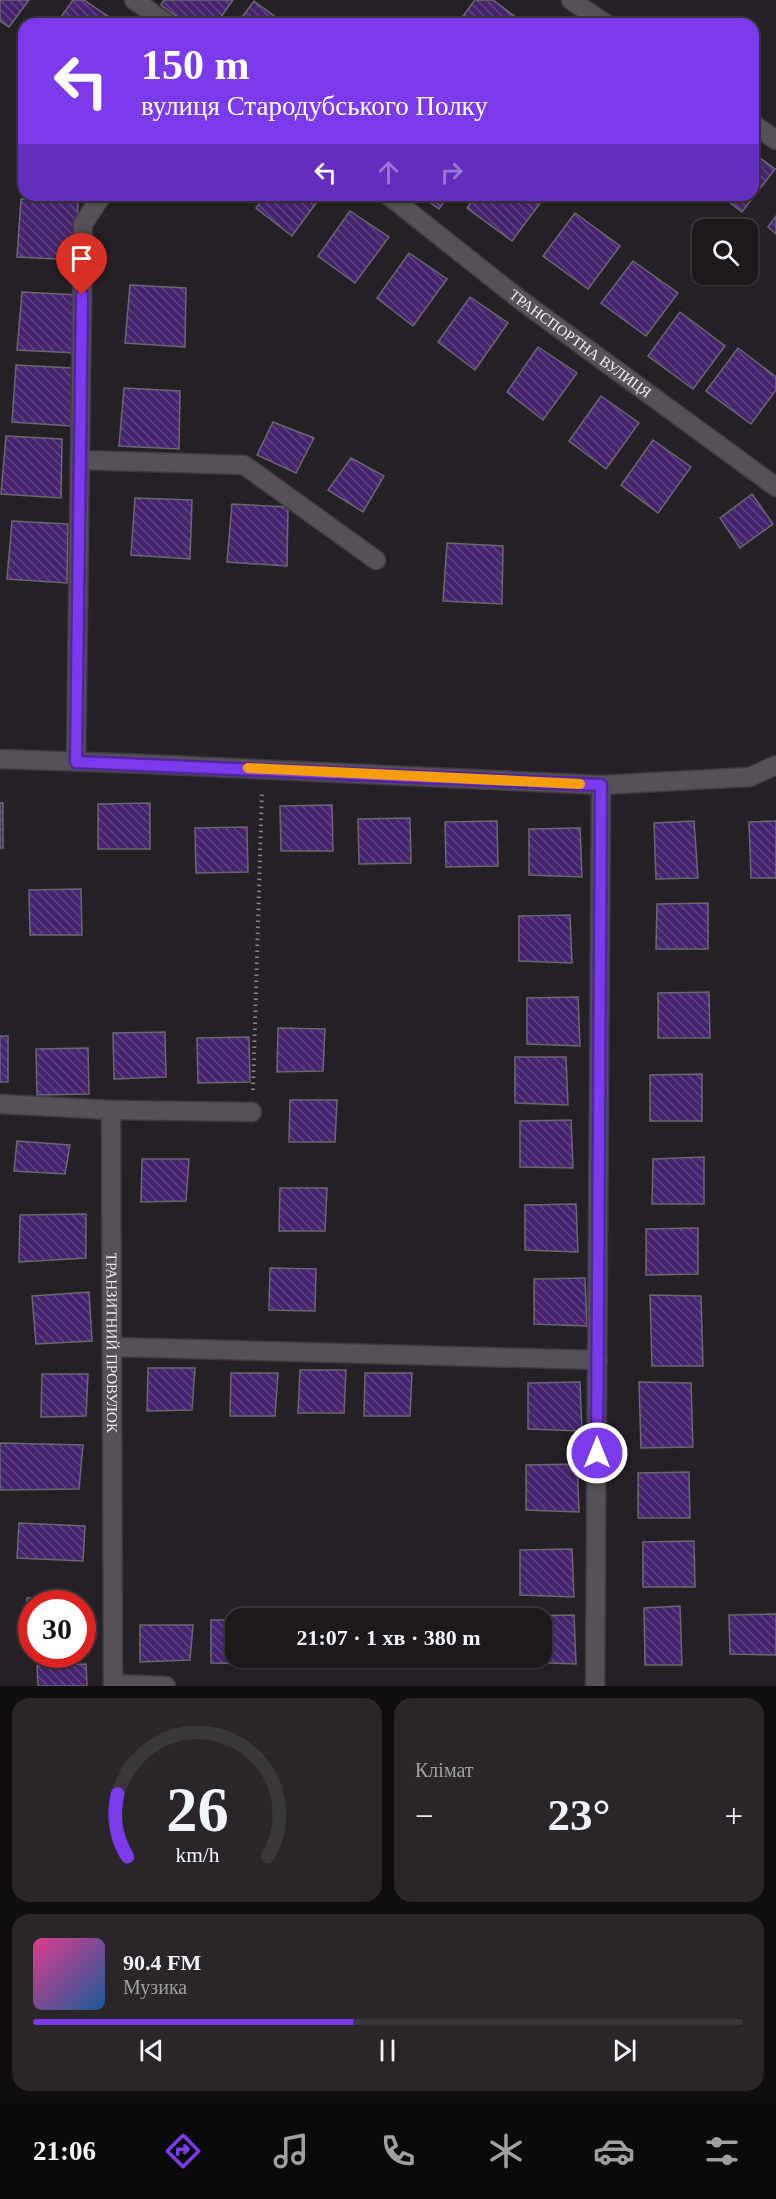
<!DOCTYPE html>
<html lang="uk">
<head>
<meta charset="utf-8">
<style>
  :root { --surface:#1c181c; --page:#292529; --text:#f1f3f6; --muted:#a0a0a3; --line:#3a373b; --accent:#7c3aed }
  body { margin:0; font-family:"Times New Roman",serif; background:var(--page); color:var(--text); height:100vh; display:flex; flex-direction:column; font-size:22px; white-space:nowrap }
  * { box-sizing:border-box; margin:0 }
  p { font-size:20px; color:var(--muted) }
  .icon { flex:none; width:33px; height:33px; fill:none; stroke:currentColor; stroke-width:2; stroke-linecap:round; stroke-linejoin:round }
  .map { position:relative; height:1686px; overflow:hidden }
  .sheet { display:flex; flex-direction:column; gap:12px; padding:12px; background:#0f0d0f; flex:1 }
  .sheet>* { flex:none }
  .top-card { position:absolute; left:18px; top:18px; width:741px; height:183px; border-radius:18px; box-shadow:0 2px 4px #0004,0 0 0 2px var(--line); background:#7c3aed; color:#fff; overflow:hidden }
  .tools { position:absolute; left:692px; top:219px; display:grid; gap:12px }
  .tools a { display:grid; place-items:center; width:66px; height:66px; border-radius:12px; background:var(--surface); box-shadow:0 2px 4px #0004,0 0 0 2px var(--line); font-size:30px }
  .speed { position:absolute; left:18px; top:1590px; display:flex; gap:12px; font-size:30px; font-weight:700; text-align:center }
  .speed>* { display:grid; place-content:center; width:78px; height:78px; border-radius:50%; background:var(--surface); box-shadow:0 2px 4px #0004,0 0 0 2px var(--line); line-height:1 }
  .speed .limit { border:9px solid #d22; background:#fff; color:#111 }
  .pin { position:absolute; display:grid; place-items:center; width:51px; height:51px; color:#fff; margin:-62px -26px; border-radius:50% 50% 50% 0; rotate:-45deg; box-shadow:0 0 6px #0007 }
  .pin .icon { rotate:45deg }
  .me { position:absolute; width:66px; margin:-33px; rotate:0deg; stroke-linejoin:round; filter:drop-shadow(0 0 4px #0008) }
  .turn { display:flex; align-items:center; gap:21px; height:126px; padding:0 24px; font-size:27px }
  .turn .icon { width:78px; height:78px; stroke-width:2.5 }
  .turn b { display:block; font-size:42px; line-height:51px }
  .lanes { display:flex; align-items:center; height:57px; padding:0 24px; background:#0003; justify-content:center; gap:30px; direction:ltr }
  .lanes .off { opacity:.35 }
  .big { font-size:45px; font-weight:800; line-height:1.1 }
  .sheet .widget { flex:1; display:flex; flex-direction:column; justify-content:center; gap:9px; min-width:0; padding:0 21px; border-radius:18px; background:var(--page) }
  .sheet .dial { align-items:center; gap:0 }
  .dial svg { height:156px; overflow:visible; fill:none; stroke:var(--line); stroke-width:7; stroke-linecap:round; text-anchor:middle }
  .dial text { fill:var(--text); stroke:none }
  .song { display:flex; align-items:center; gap:18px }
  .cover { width:72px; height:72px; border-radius:9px; background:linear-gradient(135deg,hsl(330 70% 55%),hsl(210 70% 35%)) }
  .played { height:6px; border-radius:3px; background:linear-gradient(90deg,var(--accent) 45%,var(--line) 45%) }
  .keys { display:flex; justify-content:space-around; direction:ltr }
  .heat { display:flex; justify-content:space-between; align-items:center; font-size:33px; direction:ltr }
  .sheet .tiles { flex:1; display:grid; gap:12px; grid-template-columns:1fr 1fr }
  .widget:last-child { grid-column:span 2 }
  .trip { position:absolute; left:225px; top:1608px; width:327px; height:60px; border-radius:18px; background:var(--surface); box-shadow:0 2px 4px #0004,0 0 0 2px var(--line); font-weight:800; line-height:60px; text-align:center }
  .tab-bar { display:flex; height:96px; justify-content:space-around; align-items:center; background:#0b0a0b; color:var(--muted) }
  .tab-bar .icon { width:42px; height:42px }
  .tab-bar .on { color:var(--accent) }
  .tab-bar b { font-size:27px; color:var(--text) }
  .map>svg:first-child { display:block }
</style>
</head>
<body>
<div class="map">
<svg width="776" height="1686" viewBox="0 0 776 1686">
  <defs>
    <pattern id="building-back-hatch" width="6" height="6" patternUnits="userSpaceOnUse" patternTransform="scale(1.5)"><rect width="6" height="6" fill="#46246d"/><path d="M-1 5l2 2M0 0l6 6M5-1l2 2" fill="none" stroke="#614482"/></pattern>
  </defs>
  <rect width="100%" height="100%" fill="#252026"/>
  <g fill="url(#building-back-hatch)" stroke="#6a6770" stroke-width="1.5">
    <path d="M0,0H29L9,27L0,21Z"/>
    <path d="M73,0H84L115,21L113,24H56Z"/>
    <path d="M164,0H233L216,24H187L161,5Z"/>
    <path d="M475,0H493L525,24H457Z"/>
    <path d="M254,1L285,24H237Z"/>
    <path d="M753,153L775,169L742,212L720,195H753Z"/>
    <path d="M265,195H322L292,236L256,208Z"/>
    <path d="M420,195H449L439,209Z"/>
    <path d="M477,195H540L544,198L512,241L467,208Z"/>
    <path d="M21,199L78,202L76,260L17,257Z"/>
    <path d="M350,211L389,237L355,283L318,256Z"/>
    <path d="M575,213L620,246L588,289L543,256Z"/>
    <path d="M776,216V234L768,227Z"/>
    <path d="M409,253L447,279L413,326L377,298Z"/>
    <path d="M633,261L678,293L646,336L601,303Z"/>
    <path d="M130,285L186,288L185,347L125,343Z"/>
    <path d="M22,292L78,295L77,353L17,350Z"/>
    <path d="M470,297L508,323L475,370L438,342Z"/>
    <path d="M680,312L725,346L693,389L648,356Z"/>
    <path d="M538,347L577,373L543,420L507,392Z"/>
    <path d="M738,348L776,377V390L751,424L706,391Z"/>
    <path d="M16,365L72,368L71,426L12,422Z"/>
    <path d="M124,388L180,391L179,449L119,446Z"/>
    <path d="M601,396L639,423L606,469L569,441Z"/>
    <path d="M273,422L314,438L296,473L257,455Z"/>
    <path d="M6,436L62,439L61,498L1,494Z"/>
    <path d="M653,440L691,467L658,513L621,485Z"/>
    <path d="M351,458L384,476L363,512L328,490Z"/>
    <path d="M752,494L773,524L740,548L720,518Z"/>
    <path d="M135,498L192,500L190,559L131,555Z"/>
    <path d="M232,504L288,507L287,566L227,562Z"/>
    <path d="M12,521L68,524L67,583L7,579Z"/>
    <path d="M447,543L503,546L502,604L443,601Z"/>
    <rect x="0" y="803" width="3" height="45"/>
    <path d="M150,803V849H98V804Z"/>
    <path d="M332,805L333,851H281L280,806Z"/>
    <path d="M410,818L411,863L359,864L358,819Z"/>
    <path d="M497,821L498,866L446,867L445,822Z"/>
    <path d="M694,821L698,878L656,879L654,823Z"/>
    <path d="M776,821V878H751L749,822Z"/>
    <path d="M247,827L248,872L196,873L195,828Z"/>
    <path d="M580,828L582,877L529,875V829Z"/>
    <path d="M81,889L82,935H30L29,890Z"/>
    <path d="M708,903V949H656L657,904Z"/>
    <path d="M570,915L572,963L519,961V916Z"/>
    <path d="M709,992L710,1038H658V993Z"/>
    <path d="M578,997L580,1046L527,1044V998Z"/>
    <path d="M278,1028L325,1029L323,1071L277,1072Z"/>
    <path d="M165,1032L166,1077L114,1079L113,1033Z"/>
    <rect x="0" y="1036" width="8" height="46"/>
    <path d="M249,1037L250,1082L198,1083L197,1038Z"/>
    <path d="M88,1048L89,1094L37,1095L36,1049Z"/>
    <path d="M515,1057H566L568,1105L515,1103Z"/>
    <path d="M702,1074V1121H650V1075Z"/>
    <path d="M290,1100H337L335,1142H289Z"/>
    <path d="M571,1120L573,1168L520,1167V1121Z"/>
    <path d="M17,1141L70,1145L65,1174L14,1171Z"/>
    <path d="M704,1157V1204H652L653,1159Z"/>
    <path d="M142,1159H189L186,1201L141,1202Z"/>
    <path d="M280,1188H327L325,1231H279Z"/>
    <path d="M576,1204L578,1252L525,1250V1205Z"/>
    <path d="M86,1214V1258L19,1262L20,1215Z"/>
    <path d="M698,1228V1274L646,1275V1229Z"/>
    <path d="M270,1268L316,1269L315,1311L269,1310Z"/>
    <path d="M585,1278L587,1326L534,1324V1279Z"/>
    <path d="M89,1292L92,1341L36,1344L32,1296Z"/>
    <path d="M650,1295L701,1296L703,1366H652Z"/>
    <path d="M148,1368H195L192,1410L147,1411Z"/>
    <path d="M300,1370H346L344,1413H298Z"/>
    <path d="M231,1373H278L275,1416H230Z"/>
    <path d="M365,1373H412L410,1416H364Z"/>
    <path d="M42,1374H88L86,1416L41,1417Z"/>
    <path d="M580,1382L582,1431L528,1429V1383Z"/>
    <path d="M639,1382L691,1383L693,1447L641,1448Z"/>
    <path d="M0,1443L83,1445L79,1489L0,1490Z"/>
    <path d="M577,1464L579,1512L526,1510V1465Z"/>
    <path d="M689,1472L690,1518H638V1473Z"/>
    <path d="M19,1523L85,1526L83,1561L17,1558Z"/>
    <path d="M694,1541L695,1587H643V1542Z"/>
    <path d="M572,1549L574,1597L520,1595V1550Z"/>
    <path d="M27,1598H78V1604H32V1635H27Z"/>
    <path d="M680,1606L682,1665H645L644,1608Z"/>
    <path d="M776,1614V1655L730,1654L729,1615Z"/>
    <path d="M574,1615L576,1664L523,1662V1658H542V1618H523V1616Z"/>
    <path d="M211,1620H236V1658H268L267,1664L211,1663Z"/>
    <path d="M140,1625H193L190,1660L140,1662Z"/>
    <path d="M288,1658H327V1666L287,1668Z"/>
    <path d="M357,1658H399V1666L357,1668Z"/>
    <path d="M86,1664L87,1686H38L37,1666Z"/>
  </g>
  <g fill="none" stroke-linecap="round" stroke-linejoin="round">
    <defs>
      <g id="street">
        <path d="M134,0L168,24"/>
        <path d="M571,0L606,24"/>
        <path d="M753,124L776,140"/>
        <path id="s1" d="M388,195L519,299L776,487"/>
        <path d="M80,460L244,465L376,560"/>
        <path d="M0,759L147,764L601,785L750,777L776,765"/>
        <path d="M76,762L83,224L102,195"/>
        <path id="s2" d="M0,1104L111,1110L113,1686"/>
        <path d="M111,1110L252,1112"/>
        <path d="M112,1347L598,1360"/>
        <path d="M113,1684L166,1686"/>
        <path d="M595,1686L601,785"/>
      </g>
    </defs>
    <use href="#street" stroke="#403b41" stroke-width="21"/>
    <path stroke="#89858a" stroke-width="4" stroke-dasharray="1.5 4.5" stroke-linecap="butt" d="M253,1090L262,791"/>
    <use href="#street" stroke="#565058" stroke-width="18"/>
  </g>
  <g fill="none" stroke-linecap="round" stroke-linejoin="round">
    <defs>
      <path id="route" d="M82,295L76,762L601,785L597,1453"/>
    </defs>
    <use href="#route" stroke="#51269a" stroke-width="15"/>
    <use href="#route" stroke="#7c3aed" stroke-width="10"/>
    <path stroke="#f59e0b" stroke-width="10" d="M248,768L580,784"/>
  </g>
  <g text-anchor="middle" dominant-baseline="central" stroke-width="6" stroke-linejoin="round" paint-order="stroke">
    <g font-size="15" fill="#f0edf1" stroke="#252026">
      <text stroke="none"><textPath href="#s1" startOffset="243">ТРАНСПОРТНА ВУЛИЦЯ</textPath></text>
      <text stroke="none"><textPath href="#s2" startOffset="344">ТРАНЗИТНИЙ ПРОВУЛОК</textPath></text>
    </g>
  </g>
</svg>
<div class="tools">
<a><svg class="icon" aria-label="search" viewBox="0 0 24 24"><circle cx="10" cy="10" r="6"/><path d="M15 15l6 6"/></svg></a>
</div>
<div class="speed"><div class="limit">30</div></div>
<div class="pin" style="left:82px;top:295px;background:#d93025"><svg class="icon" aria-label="arrive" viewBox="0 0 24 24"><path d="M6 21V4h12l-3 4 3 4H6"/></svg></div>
<svg class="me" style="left:597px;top:1453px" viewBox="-20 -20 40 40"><circle r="17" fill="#7c3aed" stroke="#fff" stroke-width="3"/><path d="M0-11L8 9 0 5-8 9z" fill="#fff"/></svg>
<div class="trip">21:07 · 1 хв · 380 m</div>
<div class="top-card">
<div class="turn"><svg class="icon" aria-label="left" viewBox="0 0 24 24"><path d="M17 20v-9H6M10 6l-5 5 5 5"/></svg><div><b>150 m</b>вулиця Стародубського Полку</div></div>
<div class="lanes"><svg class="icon" aria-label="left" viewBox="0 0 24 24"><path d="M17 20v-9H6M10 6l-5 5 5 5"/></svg><svg class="icon off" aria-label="ahead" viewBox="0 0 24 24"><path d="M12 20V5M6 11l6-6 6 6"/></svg><svg class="icon off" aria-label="right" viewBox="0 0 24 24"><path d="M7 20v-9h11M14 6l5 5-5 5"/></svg></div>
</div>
</div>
<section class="sheet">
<div class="tiles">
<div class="widget dial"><svg viewBox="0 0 100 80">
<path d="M14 69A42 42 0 1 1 86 69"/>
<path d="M14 69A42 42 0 0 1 9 37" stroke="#7c3aed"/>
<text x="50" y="56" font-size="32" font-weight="700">26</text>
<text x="50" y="72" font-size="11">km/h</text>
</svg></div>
<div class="widget"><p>Клімат</p>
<div class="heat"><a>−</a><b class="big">23°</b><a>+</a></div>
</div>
<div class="widget">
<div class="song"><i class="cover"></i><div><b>90.4 FM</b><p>Музика</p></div></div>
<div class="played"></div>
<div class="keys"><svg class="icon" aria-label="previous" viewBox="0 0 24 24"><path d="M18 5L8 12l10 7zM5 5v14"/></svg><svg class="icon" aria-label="pause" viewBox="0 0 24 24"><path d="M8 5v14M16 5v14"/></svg><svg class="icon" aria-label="next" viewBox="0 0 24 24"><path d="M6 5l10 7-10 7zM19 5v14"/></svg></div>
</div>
</div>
</section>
<nav class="tab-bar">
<b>21:06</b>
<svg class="icon on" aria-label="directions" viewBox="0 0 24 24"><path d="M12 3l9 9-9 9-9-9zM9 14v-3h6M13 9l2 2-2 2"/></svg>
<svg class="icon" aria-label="music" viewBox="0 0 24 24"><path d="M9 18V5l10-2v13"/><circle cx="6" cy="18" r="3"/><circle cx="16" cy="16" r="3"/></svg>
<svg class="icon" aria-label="phone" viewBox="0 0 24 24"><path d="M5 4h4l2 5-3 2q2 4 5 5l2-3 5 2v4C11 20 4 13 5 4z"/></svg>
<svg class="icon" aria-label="climate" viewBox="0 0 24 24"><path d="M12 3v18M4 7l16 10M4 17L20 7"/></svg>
<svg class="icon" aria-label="car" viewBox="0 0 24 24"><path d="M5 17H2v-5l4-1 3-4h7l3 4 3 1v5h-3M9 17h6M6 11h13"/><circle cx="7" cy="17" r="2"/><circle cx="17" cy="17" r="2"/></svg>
<svg class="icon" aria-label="filters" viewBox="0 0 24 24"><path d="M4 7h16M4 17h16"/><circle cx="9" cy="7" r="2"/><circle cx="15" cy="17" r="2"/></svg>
</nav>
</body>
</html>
